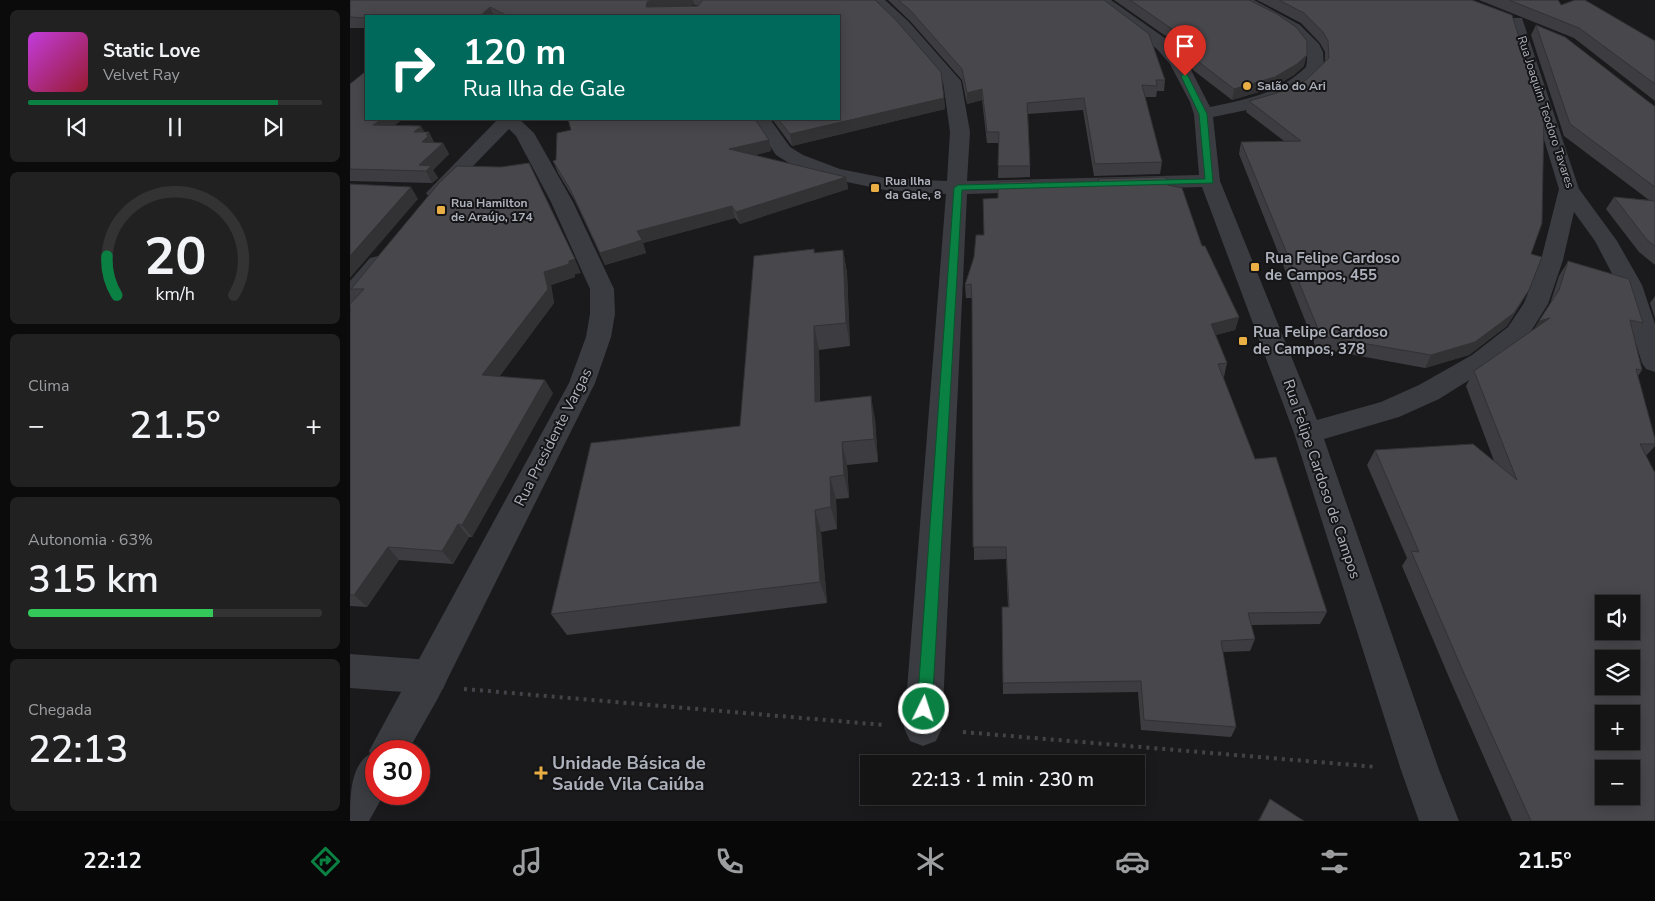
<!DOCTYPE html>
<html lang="pt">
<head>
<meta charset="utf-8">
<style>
  :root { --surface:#141415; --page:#212122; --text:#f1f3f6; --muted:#9d9ea0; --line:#333334; --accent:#0b8043 }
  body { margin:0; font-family:"Nunito Sans",sans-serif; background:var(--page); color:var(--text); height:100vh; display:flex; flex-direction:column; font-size:19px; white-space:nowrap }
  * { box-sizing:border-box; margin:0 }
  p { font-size:16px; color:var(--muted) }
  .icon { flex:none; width:28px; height:28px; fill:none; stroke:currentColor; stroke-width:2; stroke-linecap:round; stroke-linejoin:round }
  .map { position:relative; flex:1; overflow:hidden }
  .panel { display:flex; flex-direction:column; gap:10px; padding:10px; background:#0b0b0c; width:350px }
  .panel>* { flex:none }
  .top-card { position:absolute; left:15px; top:15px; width:475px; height:105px; border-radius:0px; box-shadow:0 2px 12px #0003,0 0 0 1px var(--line); background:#00695c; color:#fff; overflow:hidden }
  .tools { position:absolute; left:1245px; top:595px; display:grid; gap:10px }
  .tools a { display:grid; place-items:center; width:45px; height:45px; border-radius:0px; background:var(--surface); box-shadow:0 2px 12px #0003,0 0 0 1px var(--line); font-size:25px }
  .speed { position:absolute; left:15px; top:740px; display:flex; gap:10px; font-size:25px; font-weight:700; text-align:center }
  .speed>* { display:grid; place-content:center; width:65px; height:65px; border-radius:50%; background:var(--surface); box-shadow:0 2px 12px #0003,0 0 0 1px var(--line); line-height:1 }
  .speed .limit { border:8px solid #d22; background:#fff; color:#111 }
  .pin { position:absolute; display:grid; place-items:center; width:42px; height:42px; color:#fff; margin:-51px -21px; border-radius:50% 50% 50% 0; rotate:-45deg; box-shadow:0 0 5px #0007 }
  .pin .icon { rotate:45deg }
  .me { position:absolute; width:55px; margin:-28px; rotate:4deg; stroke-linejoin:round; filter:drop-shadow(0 0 4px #0008) }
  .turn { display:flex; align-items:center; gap:18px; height:105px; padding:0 15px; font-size:22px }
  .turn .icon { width:65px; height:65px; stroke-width:2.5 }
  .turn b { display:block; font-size:35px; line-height:42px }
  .big { font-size:38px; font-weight:600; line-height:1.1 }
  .panel .widget { flex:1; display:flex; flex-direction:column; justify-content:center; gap:8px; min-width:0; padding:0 18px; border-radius:8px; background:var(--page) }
  .panel .dial { align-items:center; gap:0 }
  .dial svg { height:130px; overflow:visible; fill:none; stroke:var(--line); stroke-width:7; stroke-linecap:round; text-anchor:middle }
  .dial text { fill:var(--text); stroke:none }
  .song { display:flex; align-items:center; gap:15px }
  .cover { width:60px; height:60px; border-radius:8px; background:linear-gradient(135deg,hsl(290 70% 55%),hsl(350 70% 35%)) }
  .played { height:5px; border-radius:2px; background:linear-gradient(90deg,var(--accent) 85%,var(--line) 85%) }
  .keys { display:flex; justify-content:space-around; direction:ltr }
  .heat { display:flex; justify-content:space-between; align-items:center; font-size:28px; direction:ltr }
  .charge { height:8px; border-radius:4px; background:linear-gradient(90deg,#34c759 63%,var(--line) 0) }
  .trip { position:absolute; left:510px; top:755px; width:285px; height:50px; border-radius:0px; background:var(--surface); box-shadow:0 2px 12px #0003,0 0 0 1px var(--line); font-weight:600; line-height:50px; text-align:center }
  .menu { display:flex; height:80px; justify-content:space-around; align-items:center; background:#080808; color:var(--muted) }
  .menu .icon { width:35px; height:35px }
  .menu .current { color:var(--accent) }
  .menu b { font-size:22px; color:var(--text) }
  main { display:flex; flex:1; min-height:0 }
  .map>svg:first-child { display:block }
</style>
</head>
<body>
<main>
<section class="panel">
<div class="widget">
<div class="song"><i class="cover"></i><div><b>Static Love</b><p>Velvet Ray</p></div></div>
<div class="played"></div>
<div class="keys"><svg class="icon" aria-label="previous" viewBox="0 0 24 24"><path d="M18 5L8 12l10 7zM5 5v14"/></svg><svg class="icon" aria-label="pause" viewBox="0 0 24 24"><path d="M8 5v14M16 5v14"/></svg><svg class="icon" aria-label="next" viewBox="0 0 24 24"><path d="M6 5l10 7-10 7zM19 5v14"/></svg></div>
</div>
<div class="widget dial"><svg viewBox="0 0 100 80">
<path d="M14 69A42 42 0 1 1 86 69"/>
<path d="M14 69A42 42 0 0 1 8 45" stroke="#0b8043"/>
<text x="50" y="56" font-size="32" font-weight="700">20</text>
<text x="50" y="72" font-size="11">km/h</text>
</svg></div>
<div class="widget"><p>Clima</p>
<div class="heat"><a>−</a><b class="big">21.5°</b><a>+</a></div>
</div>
<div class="widget"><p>Autonomia · 63%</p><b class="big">315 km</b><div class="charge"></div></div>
<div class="widget"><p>Chegada</p><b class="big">22:13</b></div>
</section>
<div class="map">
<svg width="1305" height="821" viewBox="0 0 1305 821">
  <rect width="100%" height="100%" fill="#1a1a1c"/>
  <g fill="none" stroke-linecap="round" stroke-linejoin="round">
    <g stroke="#414348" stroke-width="4" stroke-dasharray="3 5" stroke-linecap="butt">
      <path d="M114,689L534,725"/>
      <path d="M613,732L1027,767"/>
    </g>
    <path fill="#3b3c41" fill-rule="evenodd" d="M0,654L80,660L93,665L98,677L93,689L80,694L0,688Z"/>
    <g fill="#3b3c41" fill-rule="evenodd">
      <path d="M518,0H535L559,22L611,81L620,132L617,181L849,175L844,114L840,102L820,64L807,49L743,0H761L819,41L837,62L860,107C897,99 928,94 956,67C957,62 958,56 956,51C950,31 904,12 886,3L883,0H904L950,25L969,44L973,52L974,68C949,103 901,109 863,117L870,181L967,420L1031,402L1069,385L1122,355L1158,327L1174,303L1191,260L1209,189L1158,21L1160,18H1172L1229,189L1267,241L1292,285L1305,324V372L1296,369L1292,363L1268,285L1245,241L1224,212L1213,260L1198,304L1176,339L1140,367L1089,399L1049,417L974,439L1089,770L1109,821H1069L1051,770L944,433L852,187L617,194L592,728L586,741L573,746L560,741L554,728L596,194L535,190L478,178L439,163L426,155L402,119H420L440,147L453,155L490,169L535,178L597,181L600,132L593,82L547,28Z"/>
      <path d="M148,119H169L184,133L223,202L264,289L265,314L261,337L245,383L88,698L58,751H26V794H34L19,821H0C0,798 0,765 20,754L19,751L219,383L236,337L240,314V289L201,202L166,136L159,129L93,197L86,199L79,197L76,193Z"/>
      <path d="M28,256L36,258L40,263L9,301L0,304V281L20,258Z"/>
    </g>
  </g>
  <g fill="#3d3d41" fill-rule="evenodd">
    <path d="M0,0H525L594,98L595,109L442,146L422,119H489V16H16V28H0ZM345,5L348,6L331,7Z"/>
    <path d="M538,0H754L815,80L814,91H807L806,97H795L812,162L810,174L744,176L733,110L678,114L680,166V177L648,178L649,143H637L632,100L617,104L612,80L560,21Z"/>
    <path d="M764,0H899L954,66L944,75L922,88L882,100L843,70L838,61L820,39Z"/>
    <path d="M907,0H1122L1181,254L1172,302L1157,326L1119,355L1075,368L966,348L889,154L891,142L934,141L896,112L899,101L927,93L956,80L975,61V52L970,43L951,23Z"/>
    <path d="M1129,0H1208L1211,5L1305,41V101L1224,38Z"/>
    <path d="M1186,25L1305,106V265L1289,252L1256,209L1264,197L1299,200L1214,136L1181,35Z"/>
    <path d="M0,84L44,125L71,126L74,132H79L84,143H93L99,154L83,170L88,178L82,183L0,181Z"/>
    <path d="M221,130L419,140L421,151L405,155L496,177L498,189L390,224L385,218L293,243L296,253L255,265L225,201L208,173L203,161L206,160Z"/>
    <path d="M748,179L818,185L852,246L889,317L885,330L866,335L877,363L874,377H873L905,459L977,612L970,624L901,625L905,639L900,651L873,652L886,727L881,737L791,730L788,692L653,694L652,607H658L656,559L624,560L622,298H616L615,285L648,198L682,187L748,184Z"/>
    <path d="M464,249L465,253L493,250L497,273L500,346L469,350L470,401L525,419L528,462L497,465L499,498L486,499L487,529L471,532L477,603L217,635L201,614L390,426Z"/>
    <path d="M1218,261L1293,323L1284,336L1292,370L1288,376L1305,439V446L1296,456L1305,821H1162L1101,682L1052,566L1057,558L1017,465L1025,450L1144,461L1116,386L1124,371L1184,329L1200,304L1209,276Z"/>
    <path d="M231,273L225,274V277L201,285L204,303L149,377L203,393L122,537H119L103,564L49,560L17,607L0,606V304L7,297L1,289Z"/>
    <path d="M1305,296V318L1300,303Z"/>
    <path d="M920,799L954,821H908Z"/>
  </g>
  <g fill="#323235">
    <path d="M302,0H343L345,5L308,9L296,7L297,2Z"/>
    <path d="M140,7L144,16H130Z"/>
    <path d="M957,55L954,66L944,75L922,88L882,100L884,89Z"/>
    <path d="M632,89V100L617,104V93Z"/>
    <path d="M594,98L595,109L442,146L440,134Z"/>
    <path d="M32,119H53L30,137L23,125Z"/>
    <path d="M71,126L76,135L79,132L85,144L78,154L64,132Z"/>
    <path d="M419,140L421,151L382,161L379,149Z"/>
    <path d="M93,143L99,154L83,170L88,178L82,183L76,171L69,165Z"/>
    <path d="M496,177L498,189L390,224L386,212Z"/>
    <path d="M61,187L68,199L0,278V256Z"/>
    <path d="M382,206L385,218L293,243L296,253L255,265L250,253L287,231Z"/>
    <path d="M493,250L497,273L500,346L496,323Z"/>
    <path d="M225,259L231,273L225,274V277L201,285L204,303L140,389L132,375L194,272Z"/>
    <path d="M1179,290L1172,302L1157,326L1119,355L1075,368L1081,355Z"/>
    <path d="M889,317L885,330L858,337L861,324Z"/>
    <path d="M1200,318L1180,336L1189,321Z"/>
    <path d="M464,326L469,350L470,425L465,402Z"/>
    <path d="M195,380L203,393L122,537L112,525Z"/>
    <path d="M521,396L525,419L528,462L524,439Z"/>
    <path d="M492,442L497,465L499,498L494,475Z"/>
    <path d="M480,477L486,499L487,529L481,507Z"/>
    <path d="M465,510L471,532L477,603L470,582Z"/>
    <path d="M108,524L119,537L103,564L92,551Z"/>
    <path d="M38,547L49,560L17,607L4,595Z"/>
  </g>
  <g fill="#47474c" stroke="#323235" fill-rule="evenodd">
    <path d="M0,0H302L297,2L296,7L348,6L352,1V0H525L545,19L591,72L594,98L440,134L428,119H489V16H158L140,7L130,16H16V18L0,17Z"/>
    <path d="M548,0H754L799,34L815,80H806L807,86L792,85L812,162L745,164L734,98L677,103L680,166H648L649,132H637L632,89L617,93L612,69L560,10Z"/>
    <path d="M780,0H899L927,14L946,27L957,41V55L947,64L925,77L884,89L845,59L840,50L822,29Z"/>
    <path d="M929,0H1122L1162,15L1194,116L1192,223L1181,254L1192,257L1179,290L1164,313L1125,342L1081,355L971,336L891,142L951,141L899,101L927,93L956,80L979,58L978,41L973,32L954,13Z"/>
    <path d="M1159,0H1208L1211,5L1225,0H1235L1305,41V84L1229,28Z"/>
    <path d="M1186,25L1215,37L1304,106H1305V187L1220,124Z"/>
    <path d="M16,71V119H32L23,125L71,126L64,132H79L76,135H79L72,142L93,143L69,165L81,166L76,171L0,169V84Z"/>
    <path d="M218,119H405L419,140L379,149L496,177L386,212L382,206L287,231L292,240L250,253L220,189L203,161L206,160L207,133L221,130Z"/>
    <path d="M179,163L225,259L219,261V264L194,272L198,289L132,375L195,380L112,525L108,524L92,551L38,547L4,595H0V311L1,310H0V304L14,289H1L89,183L107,166L151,167Z"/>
    <path d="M816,177L818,185L832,188L852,246H855L889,317L861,324L877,363L868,364L905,459L926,457L977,612L898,613L905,639L871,641L886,727L794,720L791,681L653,683L652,607H659L656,547H623L622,301L621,284L615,285L624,257L626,235H634L633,199L648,198V182L682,181V187L749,184L748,179Z"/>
    <path d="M0,184L61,187L0,256Z"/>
    <path d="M1264,197L1305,201V246L1297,240Z"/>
    <path d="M464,249V253L493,250L496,323L464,326L465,402L521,396L524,439L492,442L494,475L480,477L481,507L465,510L470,582L201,614L241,443L390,426L404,256Z"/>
    <path d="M1218,261L1279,279L1293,323L1280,320L1292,370L1286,369L1305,439V444H1290L1305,473V821H1181L1112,669L1061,551L1069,552L1025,450L1123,444L1167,480L1124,371L1200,318L1189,321L1209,290ZM1254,604H1281V631H1254ZM1254,659H1281V686H1254ZM1254,714H1281V741H1254ZM1254,769H1281V796H1254Z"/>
    <path d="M920,799L954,821H909Z"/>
  </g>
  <path fill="#0b8043" stroke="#07532c" d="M835,73L838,76L857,114L863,183L612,190L582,709L579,714L574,716L569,714L567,709L604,188L608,185L855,179L849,114L831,76Z"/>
  <g fill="#eaaf44" stroke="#151517" stroke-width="2">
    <circle cx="897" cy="86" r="5"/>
    <rect x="520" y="183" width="10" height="10" rx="2.5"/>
    <rect x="86" y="205" width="10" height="10" rx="2.5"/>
    <rect x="900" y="262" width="10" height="10" rx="2.5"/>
    <rect x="888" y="336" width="10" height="10" rx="2.5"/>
    <path d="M188.5 765.5h5v5h5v5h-5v5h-5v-5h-5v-5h5z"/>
  </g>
  <g text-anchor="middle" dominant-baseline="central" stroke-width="4" stroke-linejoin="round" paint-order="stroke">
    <g font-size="12" font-weight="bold" fill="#adb1bb" stroke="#151517" text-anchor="start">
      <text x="907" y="86">Salão do Ari</text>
      <text x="535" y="181">Rua Ilha<tspan x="535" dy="14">da Gale, 8</tspan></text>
      <text x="101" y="203">Rua Hamilton<tspan x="101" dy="14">de Araújo, 174</tspan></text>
    </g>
    <g font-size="12" fill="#adb1bb" stroke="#151517">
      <text transform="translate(1196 112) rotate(72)">Rua Joaquim Teodoro Tavares</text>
    </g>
    <g font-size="15" font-weight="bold" fill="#adb1bb" stroke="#151517" text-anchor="start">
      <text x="915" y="258">Rua Felipe Cardoso<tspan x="915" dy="17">de Campos, 455</tspan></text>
      <text x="903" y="332">Rua Felipe Cardoso<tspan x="903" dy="17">de Campos, 378</tspan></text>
    </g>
    <g font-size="15" fill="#adb1bb" stroke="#151517">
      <text transform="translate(203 437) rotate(-63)">Rua Presidente Vargas</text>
      <text transform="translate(972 479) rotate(71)">Rua Felipe Cardoso de Campos</text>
    </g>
    <g font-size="18" font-weight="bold" fill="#adb1bb" stroke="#151517" text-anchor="start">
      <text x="202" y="763">Unidade Básica de<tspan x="202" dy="21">Saúde Vila Caiúba</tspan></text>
    </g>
  </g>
</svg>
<div class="tools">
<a><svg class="icon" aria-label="sound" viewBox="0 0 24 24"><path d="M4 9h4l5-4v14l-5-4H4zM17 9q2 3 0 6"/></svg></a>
<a><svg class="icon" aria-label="layers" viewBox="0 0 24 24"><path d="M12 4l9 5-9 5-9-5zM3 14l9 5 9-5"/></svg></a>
<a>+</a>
<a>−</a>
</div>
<div class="speed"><div class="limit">30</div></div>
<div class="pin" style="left:835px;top:76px;background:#d93025"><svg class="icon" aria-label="arrive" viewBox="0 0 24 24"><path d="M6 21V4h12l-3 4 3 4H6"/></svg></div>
<svg class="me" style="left:574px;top:709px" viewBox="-20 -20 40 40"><circle r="17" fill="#0b8043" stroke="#fff" stroke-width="3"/><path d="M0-11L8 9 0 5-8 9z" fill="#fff"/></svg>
<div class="trip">22:13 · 1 min · 230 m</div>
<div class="top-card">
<div class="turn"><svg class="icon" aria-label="right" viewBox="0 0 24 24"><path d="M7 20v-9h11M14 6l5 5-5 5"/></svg><div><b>120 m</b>Rua Ilha de Gale</div></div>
</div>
</div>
</main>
<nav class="menu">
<b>22:12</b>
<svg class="icon current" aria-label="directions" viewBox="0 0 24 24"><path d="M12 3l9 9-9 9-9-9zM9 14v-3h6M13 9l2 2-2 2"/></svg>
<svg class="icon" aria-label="music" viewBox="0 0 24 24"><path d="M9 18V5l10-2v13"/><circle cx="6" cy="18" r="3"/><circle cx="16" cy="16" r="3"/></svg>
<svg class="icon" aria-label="phone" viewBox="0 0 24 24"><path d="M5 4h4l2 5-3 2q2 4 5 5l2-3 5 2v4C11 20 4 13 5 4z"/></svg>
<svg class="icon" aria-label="climate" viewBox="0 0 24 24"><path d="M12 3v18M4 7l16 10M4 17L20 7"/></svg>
<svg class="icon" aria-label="car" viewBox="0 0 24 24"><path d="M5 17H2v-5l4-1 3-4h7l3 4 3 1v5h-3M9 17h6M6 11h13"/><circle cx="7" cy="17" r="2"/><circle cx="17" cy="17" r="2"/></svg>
<svg class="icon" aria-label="filters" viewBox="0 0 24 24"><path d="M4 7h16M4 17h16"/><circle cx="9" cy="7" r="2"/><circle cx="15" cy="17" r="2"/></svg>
<b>21.5°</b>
</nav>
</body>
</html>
